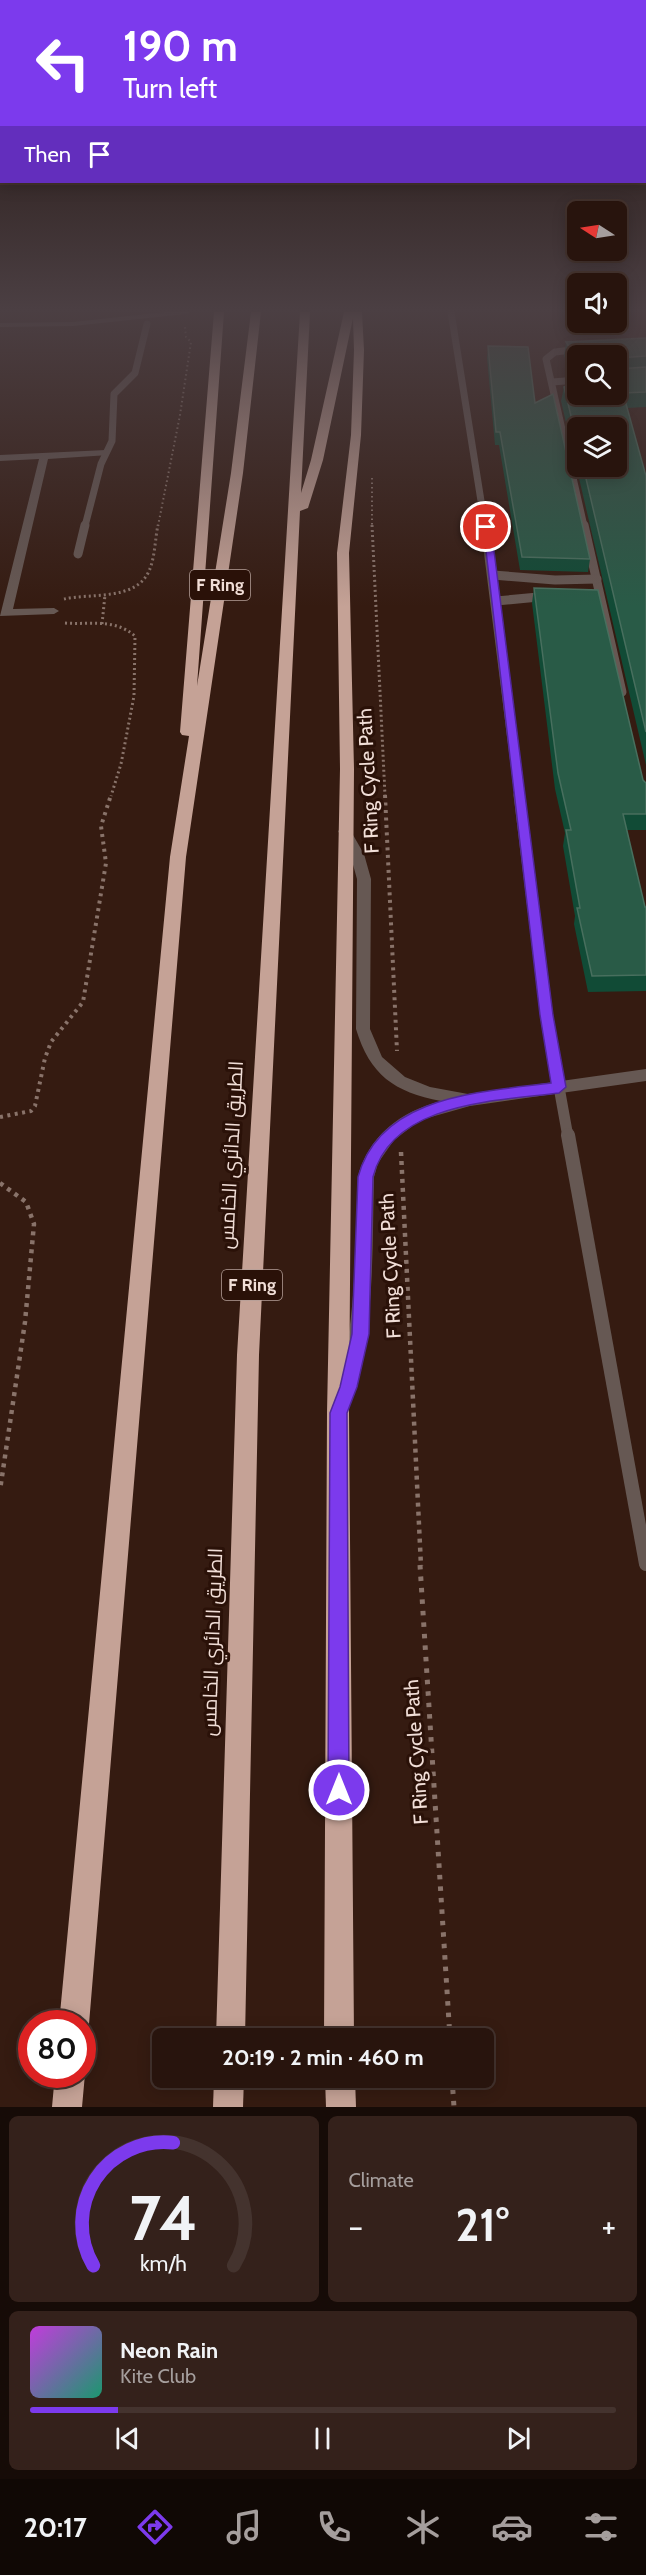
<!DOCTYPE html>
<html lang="en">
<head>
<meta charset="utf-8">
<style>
  :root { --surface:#28140d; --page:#34211b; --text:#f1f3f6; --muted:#a59e9d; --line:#44332e; --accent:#7c3aed }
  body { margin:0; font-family:Cabin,Cairo,sans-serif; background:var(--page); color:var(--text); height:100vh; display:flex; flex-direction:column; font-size:22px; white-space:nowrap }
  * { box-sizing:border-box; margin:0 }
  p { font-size:20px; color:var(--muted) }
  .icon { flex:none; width:33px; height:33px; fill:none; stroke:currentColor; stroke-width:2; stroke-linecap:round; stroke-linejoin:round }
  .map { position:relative; height:2107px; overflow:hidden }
  .panel { display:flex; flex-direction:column; gap:9px; padding:9px; background:#160b07; flex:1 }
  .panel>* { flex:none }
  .banner { position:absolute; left:0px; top:0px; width:646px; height:183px; box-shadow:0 3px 15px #0003,0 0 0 2px var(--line); background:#7c3aed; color:#fff; overflow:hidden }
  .needle { width:39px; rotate:282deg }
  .tools { position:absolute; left:567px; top:201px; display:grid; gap:12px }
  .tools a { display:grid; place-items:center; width:60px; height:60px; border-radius:9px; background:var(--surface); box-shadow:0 3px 15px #0003,0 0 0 2px var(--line); font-size:30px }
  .speed { position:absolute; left:18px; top:2010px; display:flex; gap:12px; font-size:30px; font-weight:700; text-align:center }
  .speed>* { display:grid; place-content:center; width:78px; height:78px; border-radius:50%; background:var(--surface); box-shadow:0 3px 15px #0003,0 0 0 2px var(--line); line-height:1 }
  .speed .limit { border:9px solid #d22; background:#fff; color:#111 }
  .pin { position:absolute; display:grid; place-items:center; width:51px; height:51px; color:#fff; margin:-26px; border:3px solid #fff; border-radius:50%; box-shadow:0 2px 6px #0007 }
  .me { position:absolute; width:66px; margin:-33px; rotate:0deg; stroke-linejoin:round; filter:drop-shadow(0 0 4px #0008) }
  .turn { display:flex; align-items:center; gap:21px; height:126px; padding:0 24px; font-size:27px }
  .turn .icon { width:78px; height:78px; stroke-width:2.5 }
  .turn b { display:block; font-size:42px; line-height:51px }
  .then { display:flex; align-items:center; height:57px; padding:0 24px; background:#0003; gap:12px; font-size:22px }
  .big { font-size:45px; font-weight:800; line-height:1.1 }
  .panel .widget { flex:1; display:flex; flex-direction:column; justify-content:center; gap:9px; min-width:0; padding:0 21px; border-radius:9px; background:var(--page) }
  .panel .dial { align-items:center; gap:0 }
  .dial svg { height:156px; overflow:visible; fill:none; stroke:var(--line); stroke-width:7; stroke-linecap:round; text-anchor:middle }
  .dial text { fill:var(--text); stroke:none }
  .song { display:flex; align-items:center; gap:18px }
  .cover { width:72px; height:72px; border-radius:9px; background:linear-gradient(135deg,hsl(290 70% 55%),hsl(160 70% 35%)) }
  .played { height:6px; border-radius:3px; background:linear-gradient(90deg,var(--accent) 15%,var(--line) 15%) }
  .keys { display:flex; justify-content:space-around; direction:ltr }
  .heat { display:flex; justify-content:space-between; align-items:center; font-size:33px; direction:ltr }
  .panel .tiles { flex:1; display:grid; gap:9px; grid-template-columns:1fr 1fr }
  .widget:last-child { grid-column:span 2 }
  .trip { position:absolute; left:152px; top:2028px; width:342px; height:60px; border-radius:9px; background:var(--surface); box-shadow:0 3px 15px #0003,0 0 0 2px var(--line); font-weight:800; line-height:60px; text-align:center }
  .tabs { display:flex; height:96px; justify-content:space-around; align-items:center; background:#100805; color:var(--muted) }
  .tabs .icon { width:42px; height:42px }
  .tabs .current { color:var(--accent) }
  .tabs b { font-size:27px; color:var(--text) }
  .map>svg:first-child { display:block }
</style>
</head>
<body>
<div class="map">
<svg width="646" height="2107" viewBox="0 0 646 2107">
  <rect width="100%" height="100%" fill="#351b11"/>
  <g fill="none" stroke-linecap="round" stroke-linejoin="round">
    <g stroke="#89736a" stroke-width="2" stroke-dasharray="1.5 3" stroke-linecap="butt">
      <path d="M372,478V526"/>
      <path d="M158,526L180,415L191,342L186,337L185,327"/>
    </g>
    <g stroke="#89736a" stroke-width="3" stroke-dasharray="2 3" stroke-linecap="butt">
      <path d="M372,525L385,796"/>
      <path d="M64,599C90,593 136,601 149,571C155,558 155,539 158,525"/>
      <path d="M65,623C90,625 114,618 135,636L134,696L121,764L111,796"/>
      <path d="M102,624L105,595"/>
    </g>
    <g stroke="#89736a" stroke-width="4" stroke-dasharray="3 4.5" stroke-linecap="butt">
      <path d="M385,795L397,1051"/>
      <path d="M0,1117L31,1111L35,1106L45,1058L51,1042L83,1002L106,863L101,826L111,795"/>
    </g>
    <g stroke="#89736a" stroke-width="4.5" stroke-dasharray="4 5" stroke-linecap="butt">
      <path d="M401,1152L421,1566"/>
      <path d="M0,1183L26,1202L34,1224L25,1322L0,1490"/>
    </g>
    <g stroke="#89736a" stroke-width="5" stroke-dasharray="4.5 7" stroke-linecap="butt">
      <path d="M420,1565L450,2038"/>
      <path d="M452,2078L454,2107"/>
    </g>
    <g stroke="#665853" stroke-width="7">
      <path d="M451,312L485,526"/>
      <path d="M580,349L555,352L546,359L584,526"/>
      <path d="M552,382L578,380"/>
      <path d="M85,526L101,464L112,441L114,394L135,373L147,324"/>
    </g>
    <g stroke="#665853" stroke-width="9">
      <path d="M485,525L519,796"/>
      <path d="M584,525L622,692"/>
      <path d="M78,554L85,525"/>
      <path d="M493,575L555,580L597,579"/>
      <path d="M496,601L549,596"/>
    </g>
    <path stroke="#665853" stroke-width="11" d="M519,795L546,1015L568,1137"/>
    <path stroke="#665853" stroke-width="14" d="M568,1135L646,1564"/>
    <g fill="#665853" fill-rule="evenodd">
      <path d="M165,312H190L186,314L73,326L0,327V323L73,322Z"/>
      <path d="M106,450L109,451V455L48,459L13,609L54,608L59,611L54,614L0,616L39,459L0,461V455Z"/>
      <path d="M344,827L349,828L364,854L371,879L370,1029L382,1057L405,1077L430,1087L468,1094L646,1069V1081L470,1106L431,1117L419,1121L394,1140L378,1163L374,1177C372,1253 375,1327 352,1400L349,1406L343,1409L337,1406L334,1400C357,1327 355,1253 358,1177C369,1135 400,1112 441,1101C394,1092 370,1075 356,1029L357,879L350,854L338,831Z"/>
    </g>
    <g fill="#c5a296" fill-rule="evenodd">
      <path d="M214,312H224L197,686L231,473L251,312H261L243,473L186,857L89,2024L82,2035V2024H59L170,857L189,736L182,735L180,732Z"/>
      <path d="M300,312H310L301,493L311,460L344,312H362L364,350L361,435L349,553L354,769L349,1413L354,2038H324L327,1413L340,769L337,553L351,435L354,350L353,318L323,460L308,508L300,511L259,1355L245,2038H216L237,1355Z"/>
      <path d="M82,2068L85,2074L82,2107H52L55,2074H82Z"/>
      <path d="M214,2078H244L243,2107H213Z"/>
      <path d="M325,2078H355L356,2107H326Z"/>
    </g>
  </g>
  <g fill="#114b36" fill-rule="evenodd">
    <path d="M646,338V407L627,408L646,476V765L561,401L564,387L616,394V356H578V375H575L564,356L566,342ZM578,428L616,466H578Z"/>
    <path d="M488,346L535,403L590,559L588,572L520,570L499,445H495L487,358Z"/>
    <path d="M534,588L643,780L646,783V830H627L645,907H646V991L588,992L574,924L575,916L563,846L565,833L555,789L532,603Z"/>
  </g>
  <g fill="#295b47" stroke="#486f5e" stroke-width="1.5">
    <path d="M646,338V356L618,358L616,359V356H578L577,360L566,342Z"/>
    <path d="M488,346L528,347L535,403L553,394L590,559L522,557L500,432H496Z"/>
    <path d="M616,367L618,369L646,367V392L623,393L646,476V732L583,466H616V428H578V445L564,387L578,380V394H616Z"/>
    <path d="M534,588L598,590L643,780L646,783V814H623L645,907H646V975L592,976L577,908H580L566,830H571L558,773Z"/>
  </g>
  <linearGradient id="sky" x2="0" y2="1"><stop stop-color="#1d0f09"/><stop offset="0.51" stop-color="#4b3f43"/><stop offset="1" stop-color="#4b3f43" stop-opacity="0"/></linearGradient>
  <rect width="646" height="607" fill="url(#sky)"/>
  <path fill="#7c3aed" stroke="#51269a" stroke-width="1.5" d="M483,525L491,527L553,1015L566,1087L559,1093C497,1101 392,1102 373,1177L369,1334L357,1387L347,1413L349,1790L346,1798L339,1800L331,1798L328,1790L330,1413L340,1387L352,1334L358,1177C380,1095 481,1092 551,1083L540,1015Z"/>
  <g text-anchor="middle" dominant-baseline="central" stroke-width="6" stroke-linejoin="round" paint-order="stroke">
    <g fill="#2a1108" stroke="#b5a099" stroke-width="1.5">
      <rect x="190" y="570" width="60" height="30" rx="4.5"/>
      <rect x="222" y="1270" width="60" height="30" rx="4.5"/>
    </g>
    <g font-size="18" font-weight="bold" fill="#f1ded7">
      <text x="220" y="585">F Ring</text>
      <text x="252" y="1285">F Ring</text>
    </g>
    <g font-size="20" fill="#f1ded7" stroke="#2a1108">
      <text transform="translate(368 781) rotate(-93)">F Ring Cycle Path</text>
      <text transform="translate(231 1155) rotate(-87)">الطريق الدائري الخامس</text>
      <text transform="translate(390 1266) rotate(-93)">F Ring Cycle Path</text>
      <text transform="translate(212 1642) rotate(-88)">الطريق الدائري الخامس</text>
      <text transform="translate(416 1752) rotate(-94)">F Ring Cycle Path</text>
    </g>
  </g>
</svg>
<div class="tools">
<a><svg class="needle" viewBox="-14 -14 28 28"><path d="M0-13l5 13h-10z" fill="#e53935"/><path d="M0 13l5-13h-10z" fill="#a59e9d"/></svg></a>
<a><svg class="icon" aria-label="sound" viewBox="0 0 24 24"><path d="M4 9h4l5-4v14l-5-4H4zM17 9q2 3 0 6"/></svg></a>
<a><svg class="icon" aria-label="search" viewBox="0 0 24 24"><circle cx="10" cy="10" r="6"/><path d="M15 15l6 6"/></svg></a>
<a><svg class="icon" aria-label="layers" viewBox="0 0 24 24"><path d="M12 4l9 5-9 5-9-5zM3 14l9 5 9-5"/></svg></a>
</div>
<div class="speed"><div class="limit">80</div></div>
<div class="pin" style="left:486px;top:527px;background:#d93025"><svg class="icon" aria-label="arrive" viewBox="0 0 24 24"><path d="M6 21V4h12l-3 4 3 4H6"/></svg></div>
<svg class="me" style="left:339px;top:1790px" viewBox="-20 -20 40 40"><circle r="17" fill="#7c3aed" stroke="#fff" stroke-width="3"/><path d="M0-11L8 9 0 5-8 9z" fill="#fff"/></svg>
<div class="trip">20:19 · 2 min · 460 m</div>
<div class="banner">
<div class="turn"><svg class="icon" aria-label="left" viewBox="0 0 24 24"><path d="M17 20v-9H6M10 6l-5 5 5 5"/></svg><div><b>190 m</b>Turn left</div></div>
<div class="then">Then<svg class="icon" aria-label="arrive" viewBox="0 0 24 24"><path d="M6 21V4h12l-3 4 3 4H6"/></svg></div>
</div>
</div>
<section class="panel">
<div class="tiles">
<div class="widget dial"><svg viewBox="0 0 100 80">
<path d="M14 69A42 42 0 1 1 86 69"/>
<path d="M14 69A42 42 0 0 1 55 6" stroke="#7c3aed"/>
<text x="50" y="56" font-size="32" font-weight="700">74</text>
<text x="50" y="72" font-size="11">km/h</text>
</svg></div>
<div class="widget"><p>Climate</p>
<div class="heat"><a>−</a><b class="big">21°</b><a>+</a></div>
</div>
<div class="widget">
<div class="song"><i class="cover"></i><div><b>Neon Rain</b><p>Kite Club</p></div></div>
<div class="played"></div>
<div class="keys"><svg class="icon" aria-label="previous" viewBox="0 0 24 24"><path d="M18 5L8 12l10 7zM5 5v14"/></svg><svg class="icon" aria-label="pause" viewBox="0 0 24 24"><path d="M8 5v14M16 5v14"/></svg><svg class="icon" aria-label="next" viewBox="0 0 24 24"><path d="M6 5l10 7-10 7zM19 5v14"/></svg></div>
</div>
</div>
</section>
<nav class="tabs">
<b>20:17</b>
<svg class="icon current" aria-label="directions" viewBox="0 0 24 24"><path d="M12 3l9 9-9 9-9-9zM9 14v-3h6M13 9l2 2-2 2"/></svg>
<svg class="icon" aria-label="music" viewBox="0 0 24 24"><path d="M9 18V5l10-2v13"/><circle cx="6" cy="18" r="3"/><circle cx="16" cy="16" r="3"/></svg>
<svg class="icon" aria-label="phone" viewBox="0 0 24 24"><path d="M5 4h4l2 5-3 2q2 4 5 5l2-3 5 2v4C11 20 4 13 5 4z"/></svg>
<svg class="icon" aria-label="climate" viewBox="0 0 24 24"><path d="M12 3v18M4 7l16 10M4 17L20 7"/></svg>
<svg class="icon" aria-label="car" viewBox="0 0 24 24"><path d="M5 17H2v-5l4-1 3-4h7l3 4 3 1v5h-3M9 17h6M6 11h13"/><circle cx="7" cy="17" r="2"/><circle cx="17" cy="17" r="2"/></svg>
<svg class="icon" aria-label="filters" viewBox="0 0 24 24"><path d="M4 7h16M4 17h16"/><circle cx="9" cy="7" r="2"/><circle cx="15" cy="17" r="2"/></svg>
</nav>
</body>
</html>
